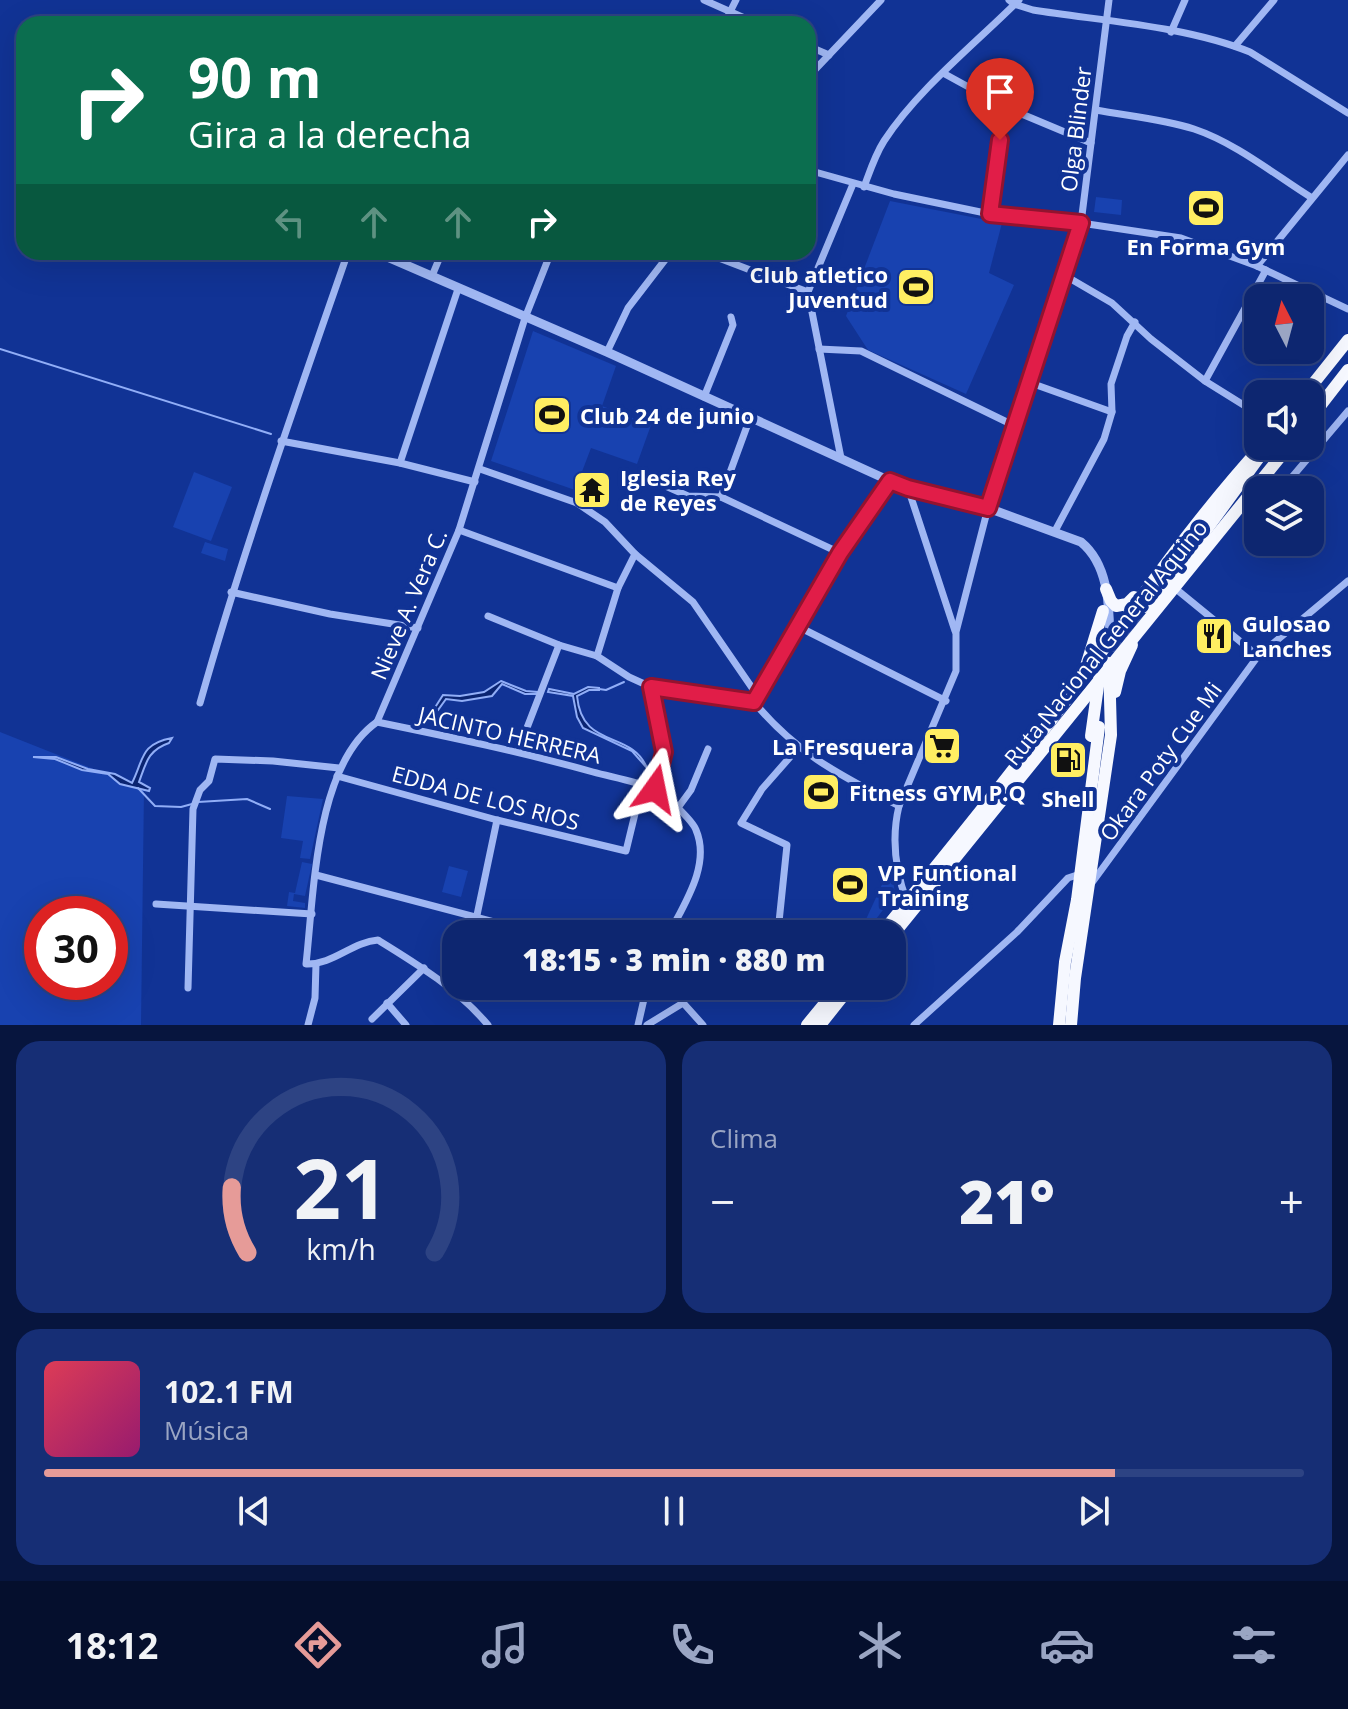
<!DOCTYPE html>
<html lang="es">
<head>
<meta charset="utf-8">
<style>
  :root { --surface:#0d2670; --page:#162e75; --text:#f1f3f6; --muted:#9aa5c3; --line:#2d4383; --accent:#e69b98 }
  body { margin:0; font-family:"Open Sans",sans-serif; background:var(--page); color:var(--text); height:100vh; display:flex; flex-direction:column; font-size:30px; white-space:nowrap }
  * { box-sizing:border-box; margin:0 }
  p { font-size:26px; color:var(--muted) }
  .icon { flex:none; width:44px; height:44px; fill:none; stroke:currentColor; stroke-width:2; stroke-linecap:round; stroke-linejoin:round }
  .map { position:relative; height:1025px; overflow:hidden }
  .panel { display:flex; flex-direction:column; gap:16px; padding:16px; background:#07153e; flex:1 }
  .panel>* { flex:none }
  .hud { position:absolute; left:16px; top:16px; width:800px; height:244px; border-radius:24px; box-shadow:0 8px 32px #0002,0 0 0 2px var(--line); background:#0b6e4f; color:#fff; overflow:hidden }
  .needle { width:52px; rotate:354deg }
  .controls { position:absolute; left:1244px; top:284px; display:grid; gap:16px }
  .controls a { display:grid; place-items:center; width:80px; height:80px; border-radius:16px; background:var(--surface); box-shadow:0 8px 32px #0002,0 0 0 2px var(--line); font-size:40px }
  .speed { position:absolute; left:24px; top:896px; display:flex; gap:16px; font-size:40px; font-weight:700; text-align:center }
  .speed>* { display:grid; place-content:center; width:104px; height:104px; border-radius:50%; background:var(--surface); box-shadow:0 8px 32px #0002,0 0 0 2px var(--line); line-height:1 }
  .speed .limit { border:12px solid #d22; background:#fff; color:#111 }
  .pin { position:absolute; display:grid; place-items:center; width:68px; height:68px; color:#fff; margin:-82px -34px; border-radius:50% 50% 50% 0; rotate:-45deg; box-shadow:0 0 8px #0007 }
  .pin .icon { rotate:45deg }
  .me { position:absolute; width:88px; margin:-44px; rotate:12deg; stroke-linejoin:round; filter:drop-shadow(0 0 6px #0008) }
  .turn { display:flex; align-items:center; gap:28px; height:168px; padding:0 40px; font-size:36px }
  .turn .icon { width:104px; height:104px; stroke-width:2.5 }
  .turn b { display:block; font-size:56px; line-height:68px }
  .lanes { display:flex; align-items:center; height:76px; padding:0 40px; background:#0003; justify-content:center; gap:40px; direction:ltr }
  .lanes .off { opacity:.35 }
  .big { font-size:60px; font-weight:800; line-height:1.1 }
  .panel .card { flex:1; display:flex; flex-direction:column; justify-content:center; gap:12px; min-width:0; padding:0 28px; border-radius:24px; background:var(--page) }
  .panel .dial { align-items:center; gap:0 }
  .dial svg { height:208px; overflow:visible; fill:none; stroke:var(--line); stroke-width:7; stroke-linecap:round; text-anchor:middle }
  .dial text { fill:var(--text); stroke:none }
  .song { display:flex; align-items:center; gap:24px }
  .cover { width:96px; height:96px; border-radius:12px; background:linear-gradient(135deg,hsl(350 70% 55%),hsl(320 70% 35%)) }
  .played { height:8px; border-radius:4px; background:linear-gradient(90deg,var(--accent) 85%,var(--line) 85%) }
  .keys { display:flex; justify-content:space-around; direction:ltr }
  .heat { display:flex; justify-content:space-between; align-items:center; font-size:44px; direction:ltr }
  .panel .tiles { flex:1; display:grid; gap:16px; grid-template-columns:1fr 1fr }
  .card:last-child { grid-column:span 2 }
  .trip { position:absolute; left:442px; top:920px; width:464px; height:80px; border-radius:24px; background:var(--surface); box-shadow:0 8px 32px #0002,0 0 0 2px var(--line); font-weight:800; line-height:80px; text-align:center }
  .dock { display:flex; height:128px; justify-content:space-around; align-items:center; background:#050f2d; color:var(--muted) }
  .dock .icon { width:56px; height:56px }
  .dock .active { color:var(--accent) }
  .dock b { font-size:36px; color:var(--text) }
  .map>svg:first-child { display:block }
</style>
</head>
<body>
<div class="map">
<svg width="1348" height="1025" viewBox="0 0 1348 1025">
  <rect width="100%" height="100%" fill="#113395"/>
  <g fill="#1842b0" fill-rule="evenodd">
    <path d="M1096,197L1122,200L1121,215L1094,212Z"/>
    <path d="M890,201L1002,223L989,273L1014,285L966,394L868,350L846,316Z"/>
    <path d="M533,331L616,366L602,406L651,425L637,464L591,448L575,490L491,461Z"/>
    <path d="M194,472L232,487L211,541L173,527Z"/>
    <path d="M205,542L228,549L225,561L201,553Z"/>
    <path d="M0,732L144,789L141,1025H0ZM42,914H110V982H42Z"/>
    <path d="M287,796L323,799L310,859L300,858L303,841L281,838Z"/>
    <path d="M302,862L312,864L305,896L294,894L293,901L305,903V908L287,906L289,892L295,893Z"/>
    <path d="M891,865L895,894L867,931L862,928Z"/>
    <path d="M449,866L468,871L461,897L442,892Z"/>
  </g>
  <g fill="#0a2471" stroke="#91aef7" stroke-width="2">
    <path d="M501,681L526,691L537,692V694H525L502,684L492,696L462,701L446,699L438,710L434,709L443,695L460,696L484,692Z"/>
    <path d="M588,687L599,688V690H589L577,696C582,750 631,729 647,768L632,751L583,728L577,717L573,696L548,692L549,689L574,694Z"/>
    <path d="M172,738L169,743C148,750 146,763 139,782L150,788L149,791L120,784L108,774L82,770L55,759L33,757H56L88,769L115,774L132,783C144,759 140,744 172,738Z"/>
  </g>
  <g fill="none" stroke-linecap="round" stroke-linejoin="round">
    <g stroke="#91aef7" stroke-width="2">
      <path d="M0,349L271,434"/>
      <path d="M599,689L606,690L624,682"/>
      <path d="M138,788L155,806L181,807L192,804"/>
      <path d="M198,802L247,799L270,809"/>
    </g>
    <path stroke="#3552a5" stroke-width="12" stroke-dasharray="12 6" stroke-linecap="butt" d="M1107,669L1121,639L1145,607"/>
    <g stroke="#a0b7f3" stroke-width="7">
      <path d="M704,0L758,24"/>
      <path d="M1009,0L1014,4L1033,10C1102,21 1186,26 1250,52L1348,113"/>
      <path d="M724,24L736,0"/>
      <path d="M1171,32L1185,0"/>
      <path d="M808,46L829,55"/>
      <path d="M1235,46L1274,0"/>
      <path d="M943,73L1005,107L1091,143"/>
      <path d="M808,77L881,0"/>
      <path d="M1096,110C1128,116 1162,119 1194,129C1236,143 1275,175 1312,198"/>
      <path d="M808,170L894,194L990,214L1081,223L1181,238L1257,266L1348,309"/>
      <path d="M864,187C870,171 875,155 884,141C917,90 976,43 1019,0"/>
      <path d="M990,214L1005,107"/>
      <path d="M703,252L808,292"/>
      <path d="M1257,266L1348,155"/>
      <path d="M1064,275L1112,303L1151,339L1205,381L1258,414"/>
      <path d="M432,276L442,252"/>
      <path d="M819,349L861,351L1015,426"/>
      <path d="M607,352L628,308L671,252"/>
      <path d="M1205,381L1266,270"/>
      <path d="M1028,382L1112,412"/>
      <path d="M704,397L733,325L731,317"/>
      <path d="M281,441L400,463L475,482"/>
      <path d="M841,458L808,292L853,184"/>
      <path d="M400,463L458,289"/>
      <path d="M480,469L577,503L605,522L635,554L693,602L757,695L754,702C797,754 840,775 899,806"/>
      <path d="M643,476L688,496L721,497L840,553"/>
      <path d="M908,488L955,631"/>
      <path d="M1281,490L1348,411"/>
      <path d="M721,497L750,418"/>
      <path d="M459,530L618,588"/>
      <path d="M1055,531L1104,439L1112,412L1111,384L1127,336L1135,322"/>
      <path d="M1176,589L1258,656"/>
      <path d="M231,592L330,614L418,628"/>
      <path d="M488,616L559,645L597,656L629,677L651,687L754,702"/>
      <path d="M797,626L946,701"/>
      <path d="M597,656L618,588L635,554"/>
      <path d="M651,687L664,752L655,789"/>
      <path d="M757,695L840,553L890,481"/>
      <path d="M200,703C243,551 296,402 348,252"/>
      <path d="M377,722C450,737 522,752 593,772C612,777 634,781 653,788C662,791 693,821 696,830C711,865 684,904 669,934"/>
      <path d="M798,748L762,789L741,823L787,845L779,922L801,934"/>
      <path d="M518,751L559,645"/>
      <path d="M337,776L497,820L626,851L642,785"/>
      <path d="M677,809L691,790L708,749"/>
      <path d="M316,875L540,934"/>
      <path d="M1091,884L1258,656L1348,581"/>
      <path d="M907,902C895,870 891,839 899,806L956,671V632L988,508L1081,223L1109,0"/>
      <path d="M156,904L312,914"/>
      <path d="M473,934L497,820"/>
      <path d="M668,986L703,1025"/>
      <path d="M188,988L193,809L200,790L209,781L215,759L273,761L339,768"/>
      <path d="M387,1003L406,1025"/>
      <path d="M372,1019L424,968"/>
      <path d="M308,1025L315,998L316,964"/>
      <path d="M488,1025C458,989 417,964 378,940C352,942 333,965 306,964C314,894 315,765 377,722L459,530L525,318L551,252"/>
      <path d="M638,1025L647,986"/>
      <path d="M647,1025L683,1003"/>
      <path d="M914,1025L1017,932L1068,878L1080,874"/>
    </g>
    <path stroke="#a0b7f3" stroke-width="9" d="M376,252L607,352L890,481L988,508L1081,542C1109,565 1109,606 1110,639"/>
    <g stroke="#f6f8ff" stroke-width="12">
      <path d="M1305,394L1348,340"/>
      <path d="M1310,419L1348,370"/>
      <path d="M1106,589L1111,601L1116,606L1127,604L1134,597"/>
      <path d="M1145,607L1204,533L1263,452"/>
      <path d="M1086,666L1103,611"/>
      <path d="M1115,692L1120,671L1132,645"/>
      <path d="M1091,736L1099,679"/>
      <path d="M881,934C950,849 1019,765 1084,676C1141,598 1196,518 1262,446"/>
      <path d="M892,936L1289,446"/>
      <path d="M807,1025L839,986"/>
      <path d="M820,1025L851,986"/>
      <path d="M1059,1025L1065,962L1077,900L1099,727"/>
      <path d="M1071,1025L1075,978L1111,735L1109,663"/>
    </g>
  </g>
  <g fill="none" stroke-linecap="round" stroke-linejoin="round">
    <defs>
      <path id="route" d="M655,789L664,752L651,687L754,702L840,553L890,481L908,488L988,508L1081,223L990,214L1000,140"/>
    </defs>
    <use href="#route" stroke="#92132f" stroke-width="20"/>
    <use href="#route" stroke="#e11d48" stroke-width="14"/>
  </g>
  <defs>
    <symbol id="stadium-square" viewBox="-11 -11 22 22"><rect x="-9" y="-9" width="18" height="18" rx="4" fill="#ffee62" stroke="#113395"/><path d="M0-5a6.5 5 0 1 0 0 10a6.5 5 0 1 0 0-10ZM-3.5-1.8h7v3.6h-7Z" fill="#111"/></symbol>
    <symbol id="temple-square" viewBox="-11 -11 22 22"><rect x="-9" y="-9" width="18" height="18" rx="4" fill="#ffee62" stroke="#113395"/><path d="M0-6L5-2H3V0L6.5 2.5H4V6H1.5V3h-3V6H-4V2.5H-6.5L-3 0V-2H-5Z" fill="#111"/></symbol>
    <symbol id="restaurant-square" viewBox="-11 -11 22 22"><rect x="-9" y="-9" width="18" height="18" rx="4" fill="#ffee62" stroke="#113395"/><path d="M-5-6h1v4h1v-4h1v4h1v-4h1v5L-1.5 .5V6h-2V.5L-5-1ZM5-6V6H3V1.5H1.5Q1.5-4 5-6Z" fill="#111"/></symbol>
    <symbol id="supermarket-square" viewBox="-11 -11 22 22"><rect x="-9" y="-9" width="18" height="18" rx="4" fill="#ffee62" stroke="#113395"/><path d="M-6-5.5h2.5l.6 2H6L4.5 2H-2.5L-4.4-4H-6ZM-1.5 3.2a1.3 1.3 0 1 0 .1 0ZM3 3.2a1.3 1.3 0 1 0 .1 0Z" fill="#111"/></symbol>
    <symbol id="fuel-square" viewBox="-11 -11 22 22"><rect x="-9" y="-9" width="18" height="18" rx="4" fill="#ffee62" stroke="#113395"/><path d="M-5.5-6h7V0h2V4h1.3V-2.5L3-4.5l.8-.8L6-3V5H2.5V1h-1V6h-7ZM-4.2-4.7v3.2H.2V-4.7Z" fill="#111"/></symbol>
  </defs>
  <g fill-rule="evenodd">
    <use href="#stadium-square" x="1184" y="186" width="44" height="44"/>
    <use href="#stadium-square" x="894" y="265" width="44" height="44"/>
    <use href="#stadium-square" x="530" y="393" width="44" height="44"/>
    <use href="#temple-square" x="570" y="468" width="44" height="44"/>
    <use href="#restaurant-square" x="1192" y="614" width="44" height="44"/>
    <use href="#supermarket-square" x="920" y="724" width="44" height="44"/>
    <use href="#fuel-square" x="1046" y="738" width="44" height="44"/>
    <use href="#stadium-square" x="799" y="770" width="44" height="44"/>
    <use href="#stadium-square" x="828" y="863" width="44" height="44"/>
  </g>
  <g text-anchor="middle" dominant-baseline="central" stroke-width="8" stroke-linejoin="round" paint-order="stroke">
    <g font-size="22" fill="#fff" stroke="#113395">
      <text transform="translate(1075 129) rotate(-83)">Olga Blinder</text>
      <text transform="translate(408 604) rotate(-67)">Nieve A. Vera C.</text>
      <text transform="translate(1105 642) rotate(-51)">Ruta Nacional General Aquino</text>
      <text transform="translate(510 734) rotate(13)">JACINTO HERRERA</text>
      <text transform="translate(1160 761) rotate(-54)">Okara Poty Cue Mi</text>
      <text transform="translate(486 797) rotate(15)">EDDA DE LOS RIOS</text>
    </g>
    <g font-size="22" font-weight="bold" fill="#fff" stroke="#113395" text-anchor="start">
      <text x="1206" y="246" text-anchor="middle">En Forma Gym</text>
      <text x="888" y="274" text-anchor="end">Club atletico<tspan x="888" dy="25">Juventud</tspan></text>
      <text x="580" y="415">Club 24 de junio</text>
      <text x="620" y="477">Iglesia Rey<tspan x="620" dy="25">de Reyes</tspan></text>
      <text x="1242" y="623">Gulosao<tspan x="1242" dy="25">Lanches</tspan></text>
      <text x="914" y="746" text-anchor="end">La Fresquera</text>
      <text x="849" y="792">Fitness GYM P.Q</text>
      <text x="1068" y="798" text-anchor="middle">Shell</text>
      <text x="878" y="872">VP Funtional<tspan x="878" dy="25">Training</tspan></text>
    </g>
  </g>
</svg>
<div class="controls">
<a><svg class="needle" viewBox="-14 -14 28 28"><path d="M0-13l5 13h-10z" fill="#e53935"/><path d="M0 13l5-13h-10z" fill="#9aa5c3"/></svg></a>
<a><svg class="icon" aria-label="sound" viewBox="0 0 24 24"><path d="M4 9h4l5-4v14l-5-4H4zM17 9q2 3 0 6"/></svg></a>
<a><svg class="icon" aria-label="layers" viewBox="0 0 24 24"><path d="M12 4l9 5-9 5-9-5zM3 14l9 5 9-5"/></svg></a>
</div>
<div class="speed"><div class="limit">30</div></div>
<div class="pin" style="left:1000px;top:140px;background:#d93025"><svg class="icon" aria-label="arrive" viewBox="0 0 24 24"><path d="M6 21V4h12l-3 4 3 4H6"/></svg></div>
<svg class="me" style="left:655px;top:789px" viewBox="-20 -20 40 40"><path d="M0-17L14 15 0 8-14 15z" fill="#e11d48" stroke="#fff" stroke-width="4"/></svg>
<div class="trip">18:15 · 3 min · 880 m</div>
<div class="hud">
<div class="turn"><svg class="icon" aria-label="right" viewBox="0 0 24 24"><path d="M7 20v-9h11M14 6l5 5-5 5"/></svg><div><b>90 m</b>Gira a la derecha</div></div>
<div class="lanes"><svg class="icon off" aria-label="left" viewBox="0 0 24 24"><path d="M17 20v-9H6M10 6l-5 5 5 5"/></svg><svg class="icon off" aria-label="ahead" viewBox="0 0 24 24"><path d="M12 20V5M6 11l6-6 6 6"/></svg><svg class="icon off" aria-label="ahead" viewBox="0 0 24 24"><path d="M12 20V5M6 11l6-6 6 6"/></svg><svg class="icon" aria-label="right" viewBox="0 0 24 24"><path d="M7 20v-9h11M14 6l5 5-5 5"/></svg></div>
</div>
</div>
<section class="panel">
<div class="tiles">
<div class="card dial"><svg viewBox="0 0 100 80">
<path d="M14 69A42 42 0 1 1 86 69"/>
<path d="M14 69A42 42 0 0 1 8 44" stroke="#e69b98"/>
<text x="50" y="56" font-size="32" font-weight="700">21</text>
<text x="50" y="72" font-size="11">km/h</text>
</svg></div>
<div class="card"><p>Clima</p>
<div class="heat"><a>−</a><b class="big">21°</b><a>+</a></div>
</div>
<div class="card">
<div class="song"><i class="cover"></i><div><b>102.1 FM</b><p>Música</p></div></div>
<div class="played"></div>
<div class="keys"><svg class="icon" aria-label="previous" viewBox="0 0 24 24"><path d="M18 5L8 12l10 7zM5 5v14"/></svg><svg class="icon" aria-label="pause" viewBox="0 0 24 24"><path d="M8 5v14M16 5v14"/></svg><svg class="icon" aria-label="next" viewBox="0 0 24 24"><path d="M6 5l10 7-10 7zM19 5v14"/></svg></div>
</div>
</div>
</section>
<nav class="dock">
<b>18:12</b>
<svg class="icon active" aria-label="directions" viewBox="0 0 24 24"><path d="M12 3l9 9-9 9-9-9zM9 14v-3h6M13 9l2 2-2 2"/></svg>
<svg class="icon" aria-label="music" viewBox="0 0 24 24"><path d="M9 18V5l10-2v13"/><circle cx="6" cy="18" r="3"/><circle cx="16" cy="16" r="3"/></svg>
<svg class="icon" aria-label="phone" viewBox="0 0 24 24"><path d="M5 4h4l2 5-3 2q2 4 5 5l2-3 5 2v4C11 20 4 13 5 4z"/></svg>
<svg class="icon" aria-label="climate" viewBox="0 0 24 24"><path d="M12 3v18M4 7l16 10M4 17L20 7"/></svg>
<svg class="icon" aria-label="car" viewBox="0 0 24 24"><path d="M5 17H2v-5l4-1 3-4h7l3 4 3 1v5h-3M9 17h6M6 11h13"/><circle cx="7" cy="17" r="2"/><circle cx="17" cy="17" r="2"/></svg>
<svg class="icon" aria-label="filters" viewBox="0 0 24 24"><path d="M4 7h16M4 17h16"/><circle cx="9" cy="7" r="2"/><circle cx="15" cy="17" r="2"/></svg>
</nav>
</body>
</html>
